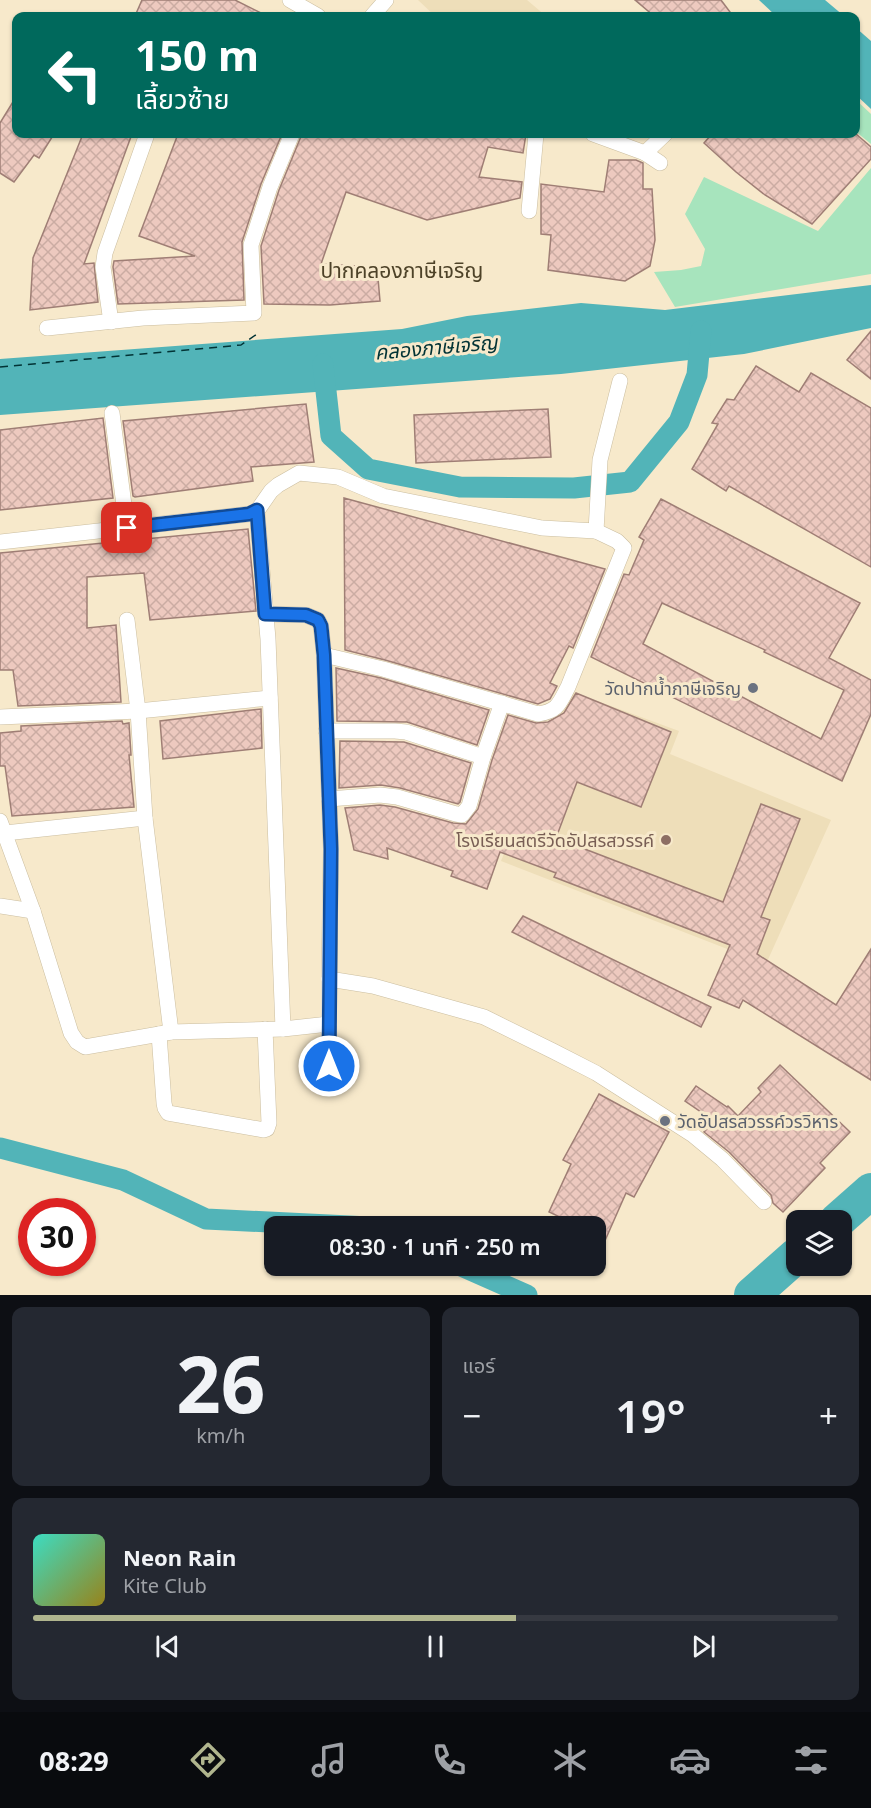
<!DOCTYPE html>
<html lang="th">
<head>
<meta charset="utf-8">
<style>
  :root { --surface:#171b24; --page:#242831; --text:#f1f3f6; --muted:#9ea1a6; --line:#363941; --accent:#b0b58e }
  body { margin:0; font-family:"Noto Sans","Noto Sans Thai",sans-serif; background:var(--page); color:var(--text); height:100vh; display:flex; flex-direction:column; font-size:22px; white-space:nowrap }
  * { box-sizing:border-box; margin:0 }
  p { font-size:20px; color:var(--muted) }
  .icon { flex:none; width:33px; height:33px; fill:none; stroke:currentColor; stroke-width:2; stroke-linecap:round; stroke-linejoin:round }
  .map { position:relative; height:1295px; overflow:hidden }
  .details { display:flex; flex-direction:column; gap:12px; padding:12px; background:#0d0f14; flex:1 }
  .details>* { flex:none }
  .hud { position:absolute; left:12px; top:12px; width:848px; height:126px; border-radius:12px; box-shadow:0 2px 4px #0004; background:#00695c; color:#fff; overflow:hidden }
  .controls { position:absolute; left:786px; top:1210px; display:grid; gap:12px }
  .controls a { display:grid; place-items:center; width:66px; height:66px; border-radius:12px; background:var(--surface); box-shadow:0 2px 4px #0004; font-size:30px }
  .speed { position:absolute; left:18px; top:1198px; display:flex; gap:12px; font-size:30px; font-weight:700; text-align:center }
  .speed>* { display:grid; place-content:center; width:78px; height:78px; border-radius:50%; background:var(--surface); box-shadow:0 2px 4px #0004; line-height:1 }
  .speed .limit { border:9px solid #d22; background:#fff; color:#111 }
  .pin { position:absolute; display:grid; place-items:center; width:51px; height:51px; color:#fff; margin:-26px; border-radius:12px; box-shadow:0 3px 9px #0006 }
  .me { position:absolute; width:66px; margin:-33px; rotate:0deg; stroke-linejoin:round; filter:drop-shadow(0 0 4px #0008) }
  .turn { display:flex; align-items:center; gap:21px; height:126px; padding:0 24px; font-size:27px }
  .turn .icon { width:78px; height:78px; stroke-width:2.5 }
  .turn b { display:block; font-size:42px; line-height:51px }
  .big { font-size:45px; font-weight:600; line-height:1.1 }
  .details .card { flex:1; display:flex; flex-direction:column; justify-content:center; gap:9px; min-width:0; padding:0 21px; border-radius:12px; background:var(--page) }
  .details .dial { align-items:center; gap:0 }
  .dial b { font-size:78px; line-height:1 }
  .song { display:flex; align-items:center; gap:18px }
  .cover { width:72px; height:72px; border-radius:9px; background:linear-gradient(135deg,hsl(170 70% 55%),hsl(50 70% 35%)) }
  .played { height:6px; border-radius:3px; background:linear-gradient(90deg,var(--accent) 60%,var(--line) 60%) }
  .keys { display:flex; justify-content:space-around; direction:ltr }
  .heat { display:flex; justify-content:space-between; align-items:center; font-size:33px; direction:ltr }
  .details .tiles { flex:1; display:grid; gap:12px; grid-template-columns:1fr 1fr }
  .card:last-child { grid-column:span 2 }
  .trip { position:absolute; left:264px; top:1216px; width:342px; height:60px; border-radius:12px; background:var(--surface); box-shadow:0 2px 4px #0004; font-weight:600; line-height:60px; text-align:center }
  .tab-bar { display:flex; height:96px; justify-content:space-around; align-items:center; background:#090b0e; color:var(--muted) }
  .tab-bar .icon { width:42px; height:42px }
  .tab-bar .active { color:var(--accent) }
  .tab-bar b { font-size:27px; color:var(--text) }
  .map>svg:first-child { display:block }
</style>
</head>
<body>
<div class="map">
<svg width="871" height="1295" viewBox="0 0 871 1295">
  <defs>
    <pattern id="building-cross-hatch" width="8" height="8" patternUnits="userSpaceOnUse" patternTransform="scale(1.5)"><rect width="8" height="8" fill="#edc9bf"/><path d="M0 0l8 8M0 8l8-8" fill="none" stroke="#cbaca3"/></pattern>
  </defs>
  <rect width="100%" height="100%" fill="#f7e9cb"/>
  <g fill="#eedeb9">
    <path d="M418,0H527L546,16H435Z"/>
    <path d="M570,691L679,731L670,754L831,820L766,964L501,861Z"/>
  </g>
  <g fill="#a7e4bd">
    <path d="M855,99L871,114V144L855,131Z"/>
    <path d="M871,168V274L675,307L654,272L681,270L701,266L705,249L685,214L704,177L818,231Z"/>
  </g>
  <g fill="#52b4b8">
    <path d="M759,0H825L844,16H776Z"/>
    <path d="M855,27L871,41V109L855,94Z"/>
    <path d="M871,285V328L744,354L561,374L0,415V359L402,329L467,316L581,303L665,310Z"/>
  </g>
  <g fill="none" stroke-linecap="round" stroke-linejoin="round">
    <g stroke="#52b4b8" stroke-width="21">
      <path d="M323,364L331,436L368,469L460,487L574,488L630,482L679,422L697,375L701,331"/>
      <path d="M0,1148L123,1180L206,1219L369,1227"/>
      <path d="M461,1266L527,1295"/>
    </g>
    <g stroke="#52b4b8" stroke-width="36">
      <path d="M837,1221L871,1191"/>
      <path d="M752,1295L796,1256"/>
    </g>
    <path stroke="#023335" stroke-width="1.5" stroke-dasharray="8 6" stroke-linecap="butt" d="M0,367L241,345L257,334"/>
  </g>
  <g fill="url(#building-cross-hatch)" stroke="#9f7e75" stroke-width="1.5" fill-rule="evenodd">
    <path d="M142,0H235L267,16H135Z"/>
    <path d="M635,0H721L733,16H654Z"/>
    <path d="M16,97V134H54L39,158L34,155L14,182L0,173V123Z"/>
    <path d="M83,134H132L84,264L94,263L98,302L30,310L33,258Z"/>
    <path d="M178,134H282L261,184L242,242L244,300L118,304L113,267L114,261L195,256L139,236Z"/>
    <path d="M302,134H526L523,153L488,147L479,177L522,182L520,198L427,220L346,192L321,264L377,267L380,301L330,305L264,304L261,246L279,190Z"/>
    <path d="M712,134H856L871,147V159L812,224L765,195L736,172L704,143Z"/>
    <path d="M609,160H636L643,163V189H652L655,240L650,266L625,281L548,270L551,235L541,234V184L604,192Z"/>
    <path d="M871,331V379L847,360Z"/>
    <path d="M756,366L799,392L811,373L871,408V567L729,486L726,491L692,469L718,424L712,423L727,399L734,400Z"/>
    <path d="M306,404L314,462L251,467L253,481L135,497L133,496L123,421Z"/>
    <path d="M548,409L551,457L416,463L414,415Z"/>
    <path d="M103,418L113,498L0,510V430Z"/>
    <path d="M344,498L605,569L573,648L569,646L550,683L557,686L550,699L538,704L385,660L345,650Z"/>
    <path d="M661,499L860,603L829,658L871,680V714L842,781L591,657L624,574L629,575L644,540L639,537ZM662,603L765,650L764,652L844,690L821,739L643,644Z"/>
    <path d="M248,529L256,611L150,620L144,573L87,577V628L116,625L121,702L18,706L13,670H0V553Z"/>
    <path d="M336,668L381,678L489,710L477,745L407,722L337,721Z"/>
    <path d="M576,693L671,732L641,807L577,782L556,838L723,902L761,804L800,819L761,917L770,920L757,954L836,1005L871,949V1080L743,1000L739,1008L708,995L730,945L554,877L556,873L500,852L487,889L451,876L453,871L387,848L388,859L354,850L345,808L380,805L395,807L453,823L466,824L478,809L492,760L508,715L536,723L548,722L564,713Z"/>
    <path d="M261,709L262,748L163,759L160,721Z"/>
    <path d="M122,721L123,724L129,723L131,755H129L134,807L12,816L5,766H0V733L21,731V726Z"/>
    <path d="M340,741L404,742L471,763L460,802L458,804L400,788L381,785L339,788Z"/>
    <path d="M523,916L711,1007L701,1027L512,932Z"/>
    <path d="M780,1065L850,1132L820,1163L825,1168L783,1212L773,1203L771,1195L729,1152L704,1132L714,1121L685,1101L696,1086L727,1107L728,1106L738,1116L761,1092L758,1088Z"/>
    <path d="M599,1094L669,1132L634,1197L626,1193L596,1261V1227H581L549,1212L571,1164L563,1160Z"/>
  </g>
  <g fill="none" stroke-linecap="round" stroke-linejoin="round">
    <defs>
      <g id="minor">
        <path d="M290,0L318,16"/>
        <path d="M372,16L386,0"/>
        <path d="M593,134L645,153L660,163"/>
        <path d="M645,153L665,134"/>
        <path d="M529,211L536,134"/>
        <path d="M111,322L103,267L105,253L147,134"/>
        <path d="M47,328L143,318L254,313L251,245L270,187L292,134"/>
        <path d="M112,413L127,528"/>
        <path d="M0,542L249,514L257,511"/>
        <path d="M265,614L306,615L318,620L321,626L324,655L331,849L329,979V1086"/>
        <path d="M127,620L138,711L145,818L171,1032"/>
        <path d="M324,655L383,669L538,714C558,711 559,704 568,687L624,548L617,541L596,531"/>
        <path d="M0,717L138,711L270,698"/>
        <path d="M326,731H395L406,732L483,757"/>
        <path d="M329,799L380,795L397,797L456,814L462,815L469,806L483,757L502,703"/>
        <path d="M0,821L33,911L71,1033L77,1042L85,1047L171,1032L283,1029L329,1024"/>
        <path d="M5,833L145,818"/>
        <path d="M0,906L33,911"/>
        <path d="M329,979L373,986L484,1017L553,1051L596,1073L693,1135L722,1159L764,1202"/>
        <path d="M283,1029L268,639L257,511L271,491L278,485L299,473L338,477L383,496L542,528L596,531L600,460L620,381"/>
        <path d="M159,1034L164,1103L165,1108L168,1113L264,1130L267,1129L269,1123L265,1029"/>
      </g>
    </defs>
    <use href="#minor" stroke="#cbbea0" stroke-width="16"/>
    <use href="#minor" stroke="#fff" stroke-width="15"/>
  </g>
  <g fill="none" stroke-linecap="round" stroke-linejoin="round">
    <defs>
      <path id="route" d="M127,528L249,514L257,510L265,614L306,615L318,620L321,626L324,655L331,849L329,1066"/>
    </defs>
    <use href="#route" stroke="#114b97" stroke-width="15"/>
    <use href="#route" stroke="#1a73e8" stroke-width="10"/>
  </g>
  <g fill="#6b7280" stroke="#f7e9cb" stroke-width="2">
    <circle cx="753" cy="688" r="6"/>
    <circle cx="665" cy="1121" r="6"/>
  </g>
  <circle fill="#8d6e63" stroke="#f7e9cb" stroke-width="2" cx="666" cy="840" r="6"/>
  <g text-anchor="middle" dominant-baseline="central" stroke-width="6" stroke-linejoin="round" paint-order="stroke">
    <g font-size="18" fill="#5b616d" stroke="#f7e9cb" text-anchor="end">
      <text x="741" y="688">วัดปากน้ำภาษีเจริญ</text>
      <text x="677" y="1121" text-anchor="start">วัดอัปสรสวรรค์วรวิหาร</text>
    </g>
    <g font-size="18" fill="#785e54" stroke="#f7e9cb" text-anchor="end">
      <text x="654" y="840">โรงเรียนสตรีวัดอัปสรสวรรค์</text>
    </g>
    <g font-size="20" font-style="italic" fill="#023335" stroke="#f7e9cb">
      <text transform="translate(436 347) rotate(-5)">คลองภาษีเจริญ</text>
    </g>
    <g font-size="21" fill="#4d4228" stroke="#f7e9cb">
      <text x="402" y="270">ปากคลองภาษีเจริญ</text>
    </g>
  </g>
</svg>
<div class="controls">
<a><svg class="icon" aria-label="layers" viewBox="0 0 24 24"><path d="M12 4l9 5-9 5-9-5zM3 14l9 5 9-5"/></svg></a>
</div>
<div class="speed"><div class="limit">30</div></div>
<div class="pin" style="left:127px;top:528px;background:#d93025"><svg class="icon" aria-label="arrive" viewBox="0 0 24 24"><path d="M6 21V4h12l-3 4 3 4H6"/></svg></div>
<svg class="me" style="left:329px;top:1066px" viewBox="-20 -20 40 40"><circle r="17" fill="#1a73e8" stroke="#fff" stroke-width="3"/><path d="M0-11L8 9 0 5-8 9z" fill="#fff"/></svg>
<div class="trip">08:30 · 1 นาที · 250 m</div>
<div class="hud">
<div class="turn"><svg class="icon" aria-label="left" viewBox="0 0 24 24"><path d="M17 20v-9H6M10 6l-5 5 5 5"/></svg><div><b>150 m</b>เลี้ยวซ้าย</div></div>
</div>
</div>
<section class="details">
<div class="tiles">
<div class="card dial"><b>26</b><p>km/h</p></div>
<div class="card"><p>แอร์</p>
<div class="heat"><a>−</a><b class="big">19°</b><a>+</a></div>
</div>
<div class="card">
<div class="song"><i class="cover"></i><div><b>Neon Rain</b><p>Kite Club</p></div></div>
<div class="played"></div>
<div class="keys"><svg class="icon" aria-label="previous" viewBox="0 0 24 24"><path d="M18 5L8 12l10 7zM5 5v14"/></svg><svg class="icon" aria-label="pause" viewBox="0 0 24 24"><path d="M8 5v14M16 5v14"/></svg><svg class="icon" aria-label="next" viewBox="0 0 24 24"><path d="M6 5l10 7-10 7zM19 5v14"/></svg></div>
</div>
</div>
</section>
<nav class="tab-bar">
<b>08:29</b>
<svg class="icon active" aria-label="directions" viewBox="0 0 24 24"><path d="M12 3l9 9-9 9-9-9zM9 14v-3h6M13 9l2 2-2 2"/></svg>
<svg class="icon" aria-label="music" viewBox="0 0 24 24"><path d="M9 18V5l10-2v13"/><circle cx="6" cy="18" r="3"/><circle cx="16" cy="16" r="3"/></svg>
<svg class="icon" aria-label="phone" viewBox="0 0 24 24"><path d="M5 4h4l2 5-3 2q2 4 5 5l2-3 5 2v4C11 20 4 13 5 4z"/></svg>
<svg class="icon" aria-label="climate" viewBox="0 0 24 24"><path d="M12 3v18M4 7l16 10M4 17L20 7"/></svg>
<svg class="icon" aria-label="car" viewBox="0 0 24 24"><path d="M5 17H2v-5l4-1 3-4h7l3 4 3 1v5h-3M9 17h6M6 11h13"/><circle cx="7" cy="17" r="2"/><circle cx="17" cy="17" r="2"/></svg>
<svg class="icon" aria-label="filters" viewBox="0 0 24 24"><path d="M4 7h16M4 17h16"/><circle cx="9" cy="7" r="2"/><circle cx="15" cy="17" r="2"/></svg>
</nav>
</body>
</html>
